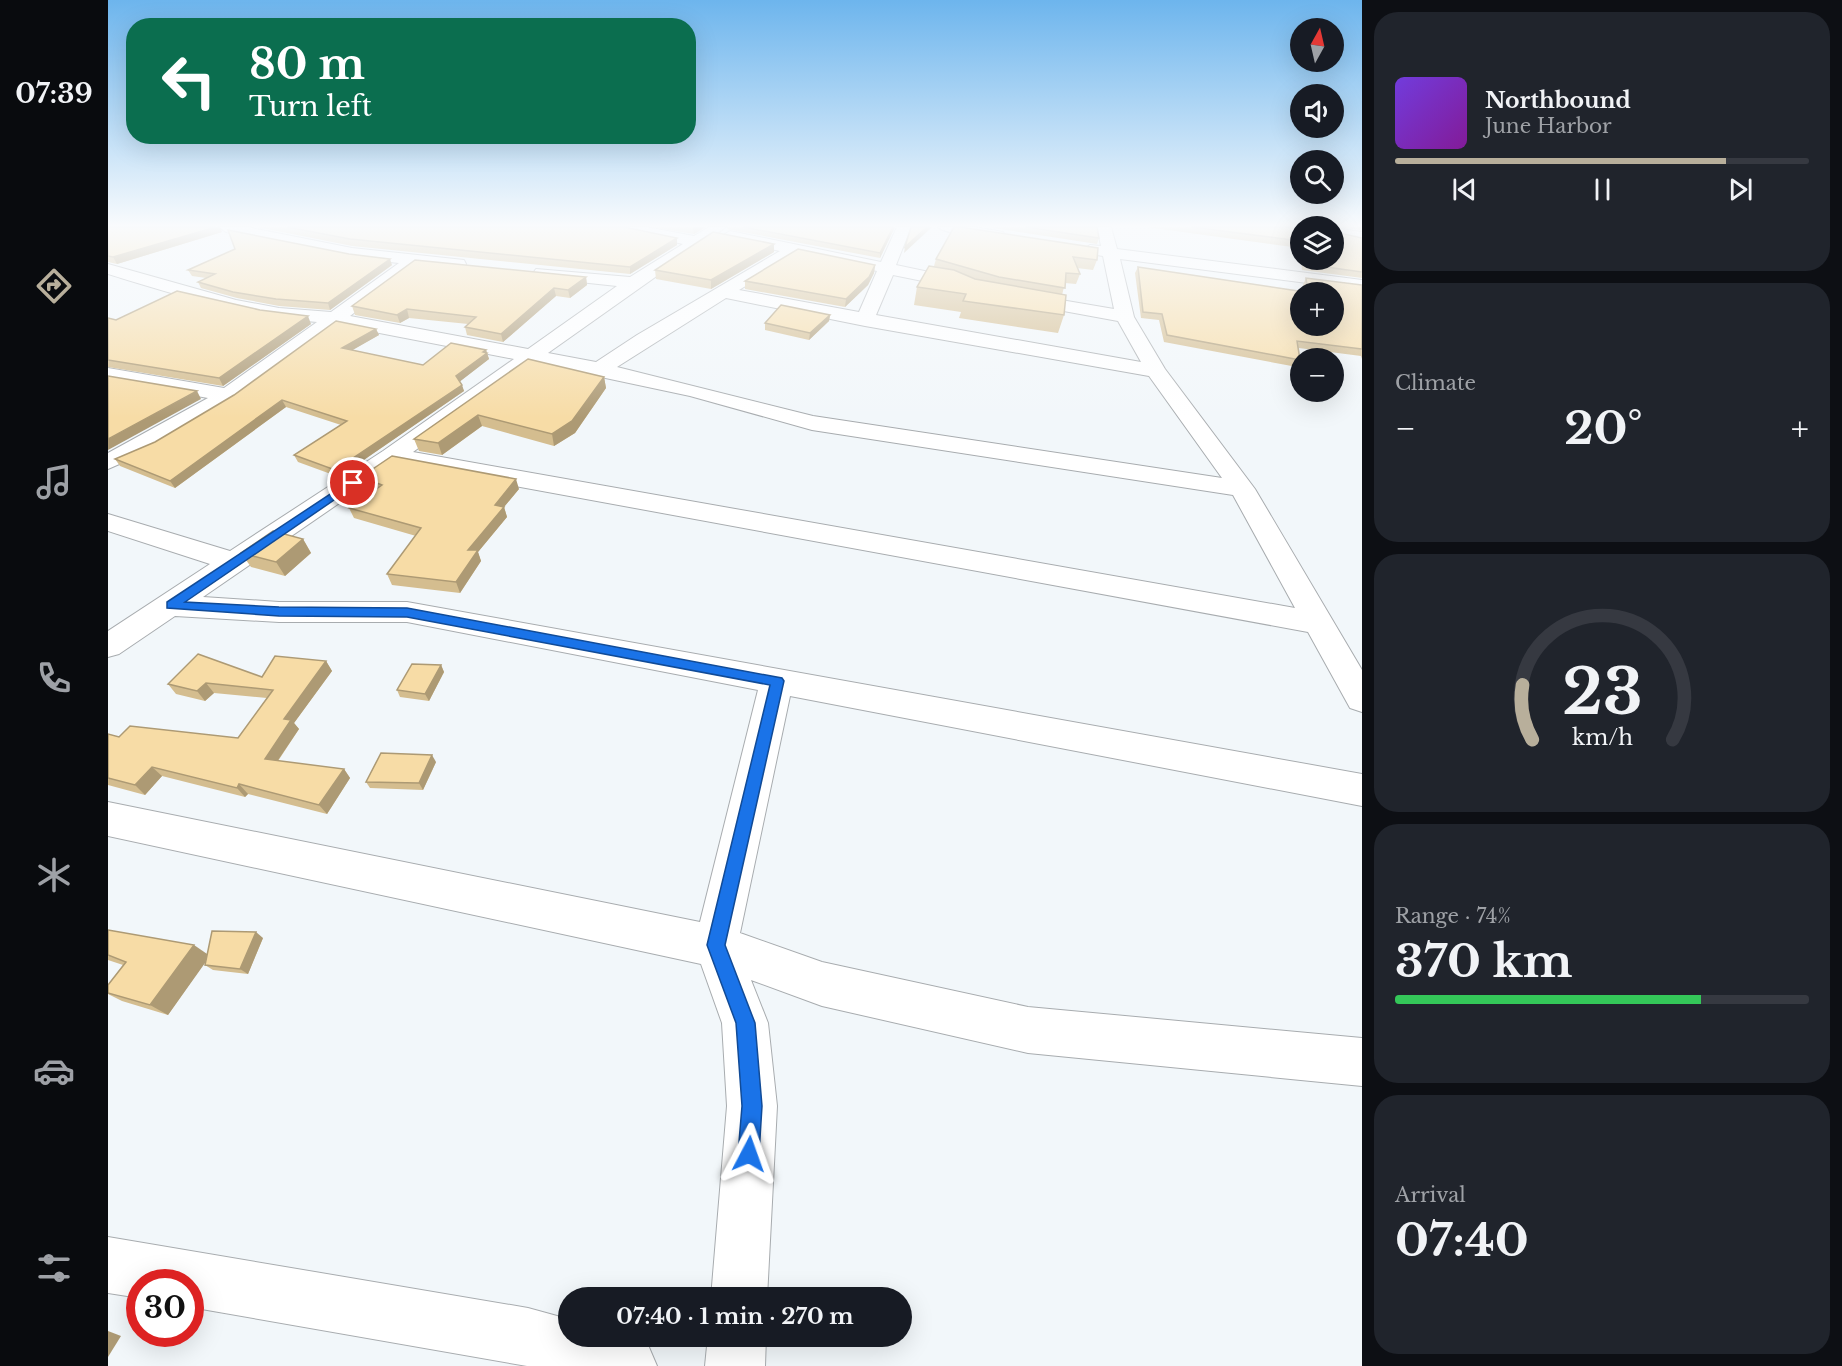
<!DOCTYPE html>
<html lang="en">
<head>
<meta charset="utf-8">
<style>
  :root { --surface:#171b24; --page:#20242c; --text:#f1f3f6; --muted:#9ea1a6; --line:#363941; --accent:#b8af9b }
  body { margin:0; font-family:"Libre Baskerville",serif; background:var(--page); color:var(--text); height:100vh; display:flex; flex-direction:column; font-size:22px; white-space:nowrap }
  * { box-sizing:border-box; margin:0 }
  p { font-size:20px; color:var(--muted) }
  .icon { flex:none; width:33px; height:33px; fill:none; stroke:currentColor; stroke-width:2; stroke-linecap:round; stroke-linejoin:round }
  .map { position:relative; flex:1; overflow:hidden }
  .panel { display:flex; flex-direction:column; gap:12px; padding:12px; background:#0d0f14; width:480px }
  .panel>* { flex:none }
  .hud { position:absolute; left:18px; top:18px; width:570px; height:126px; border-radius:24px; box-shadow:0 6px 24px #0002; background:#0b6e4f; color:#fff; overflow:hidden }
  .needle { width:39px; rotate:8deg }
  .buttons { position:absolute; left:1182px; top:18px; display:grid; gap:12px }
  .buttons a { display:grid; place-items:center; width:54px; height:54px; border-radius:50%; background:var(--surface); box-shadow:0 6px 24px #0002; font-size:30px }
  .speed { position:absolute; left:18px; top:1269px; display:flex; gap:12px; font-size:30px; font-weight:700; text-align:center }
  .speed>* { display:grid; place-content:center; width:78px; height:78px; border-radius:50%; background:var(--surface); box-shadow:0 6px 24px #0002; line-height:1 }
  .speed .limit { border:9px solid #d22; background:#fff; color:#111 }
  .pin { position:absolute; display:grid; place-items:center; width:51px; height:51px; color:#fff; margin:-26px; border:3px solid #fff; border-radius:50%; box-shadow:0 2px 6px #0007 }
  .me { position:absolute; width:66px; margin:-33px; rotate:4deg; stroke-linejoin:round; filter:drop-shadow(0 0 4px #0008) }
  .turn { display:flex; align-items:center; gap:21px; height:126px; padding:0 24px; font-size:27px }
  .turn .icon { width:78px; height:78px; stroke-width:2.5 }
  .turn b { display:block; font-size:42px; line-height:51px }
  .big { font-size:45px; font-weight:700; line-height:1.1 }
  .panel .tile { flex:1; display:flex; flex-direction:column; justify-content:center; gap:9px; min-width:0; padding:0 21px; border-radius:24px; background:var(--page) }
  .panel .dial { align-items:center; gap:0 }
  .dial svg { height:156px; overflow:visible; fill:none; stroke:var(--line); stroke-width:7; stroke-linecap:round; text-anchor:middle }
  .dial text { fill:var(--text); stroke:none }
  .song { display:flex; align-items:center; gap:18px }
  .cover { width:72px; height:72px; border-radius:9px; background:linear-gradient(135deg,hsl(260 70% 55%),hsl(290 70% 35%)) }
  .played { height:6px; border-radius:3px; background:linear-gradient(90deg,var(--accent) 80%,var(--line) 80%) }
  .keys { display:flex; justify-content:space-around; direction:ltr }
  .heat { display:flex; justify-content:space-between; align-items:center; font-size:33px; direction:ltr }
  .charge { height:9px; border-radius:4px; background:linear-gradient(90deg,#34c759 74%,var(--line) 0) }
  .trip { position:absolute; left:450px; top:1287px; width:354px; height:60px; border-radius:30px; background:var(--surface); box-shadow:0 6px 24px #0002; font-weight:700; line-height:60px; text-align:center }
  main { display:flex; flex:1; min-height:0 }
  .tabs { display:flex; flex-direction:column; width:108px; justify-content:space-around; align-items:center; background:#090b0e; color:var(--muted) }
  .tabs .icon { width:42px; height:42px }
  .tabs .current { color:var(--accent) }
  .tabs b { font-size:27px; color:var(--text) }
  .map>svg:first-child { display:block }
</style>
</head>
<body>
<main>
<nav class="tabs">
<b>07:39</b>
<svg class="icon current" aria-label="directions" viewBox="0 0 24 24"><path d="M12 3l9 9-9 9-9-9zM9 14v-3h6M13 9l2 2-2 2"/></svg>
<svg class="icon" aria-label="music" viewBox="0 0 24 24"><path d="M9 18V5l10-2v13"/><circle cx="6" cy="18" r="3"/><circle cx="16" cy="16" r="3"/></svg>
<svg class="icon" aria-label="phone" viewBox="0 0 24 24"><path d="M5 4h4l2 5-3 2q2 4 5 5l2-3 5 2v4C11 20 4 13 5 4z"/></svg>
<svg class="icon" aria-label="climate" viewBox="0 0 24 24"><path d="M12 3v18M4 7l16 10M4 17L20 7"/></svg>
<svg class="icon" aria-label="car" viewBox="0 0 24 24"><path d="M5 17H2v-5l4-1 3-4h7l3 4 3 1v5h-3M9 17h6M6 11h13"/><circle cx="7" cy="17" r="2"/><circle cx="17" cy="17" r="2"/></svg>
<svg class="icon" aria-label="filters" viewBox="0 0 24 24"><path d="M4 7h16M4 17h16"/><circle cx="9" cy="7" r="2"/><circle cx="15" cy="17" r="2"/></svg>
</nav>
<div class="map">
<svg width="1254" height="1366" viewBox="0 0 1254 1366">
  <rect width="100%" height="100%" fill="#f2f7fa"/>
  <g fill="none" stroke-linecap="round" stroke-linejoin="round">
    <defs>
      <g id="minor">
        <path d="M111,227H139L244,248L356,260L358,264L356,268L350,269L309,265L242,316L420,349L509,286L434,278L425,273L428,269L522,277L575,244L512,230L510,227H538L586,236L601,227H618L440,353L488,362L529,335L672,251L616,239L614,236L622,231L773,262L789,227H803L788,265L859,280L868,285L859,290L785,275L768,315L1033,362L1010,321L912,303L903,298L912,293L1006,309L995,256L976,253L974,250L982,245L993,246L989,227H1003L1009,249L1254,280V290L1012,259L1026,317L1057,369L1147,489L1254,670V712L1242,708L1200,632L288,464L95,597L171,602H299L1254,774V806L682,696L632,933L714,962L920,1007L1254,1038V1086L920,1053L714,1006L643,980L660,1023L669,1106L659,1298H603L619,1106L614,1023L593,964L0,836V802L592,922L650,690L299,622H171L67,616L11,654L0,657V631L102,564L0,531V514L122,551L275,451L406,359L230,325L129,400L50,447L0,469V453L100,398L0,380V368L116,388L209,322C137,317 69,295 0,274V264L128,300L171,308L223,312L291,263L244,258L118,232ZM689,255L769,271L751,312L631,290ZM618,298L757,326L1041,376L1114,478L705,416L509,367ZM427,363L582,396L704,430L1125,495L1187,608L305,452Z"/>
        <path d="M830,227H866L895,232L897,235C890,242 837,234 830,227Z"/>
        <path d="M1172,227H1192V233L1175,230Z"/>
        <path d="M1226,228L1254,232V242L1226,238Z"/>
        <path d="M0,1237L420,1308L460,1319V1336H520L540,1345L549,1366H419L82,1307V1282H32V1298L0,1293Z"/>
        <path d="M600,1336H658L657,1366H597Z"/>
      </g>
    </defs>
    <use href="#minor" stroke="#a8acaf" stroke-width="2"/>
    <use href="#minor" fill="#fff" fill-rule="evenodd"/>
  </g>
  <g fill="#d4bd8f">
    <path d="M0,227L114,232L9,264L0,262Z"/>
    <path d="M149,227H516L569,238V245L522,274L244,246Z"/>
    <path d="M543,227H598L586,234Z"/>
    <path d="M619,227H787L772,258L619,229Z"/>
    <path d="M846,227L989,260L985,270L969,268L972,274L968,284L957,283L954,295L956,315L950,333L851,318L853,312L806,305L809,287L826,266L828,259Z"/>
    <path d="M879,227H989L991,238L989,244Z"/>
    <path d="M1038,227H1180L1192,229V248Z"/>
    <path d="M1232,227H1254V230Z"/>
    <path d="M1227,232L1254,238V278L1194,270L1193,260H1226Z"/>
    <path d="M666,252L603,289L548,279L547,270Z"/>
    <path d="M284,265L222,310L171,306L129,298L93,288L90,282L98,278L84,276L80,270Z"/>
    <path d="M767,265L766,273L760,285L737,307L637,289V281Z"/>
    <path d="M1030,267L1196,292L1195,285L1198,278L1254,285V359L1253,356L1191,348L1192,361L1189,367L1056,342L1051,320L1033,318L1027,273Z"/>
    <path d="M478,277L479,285L462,298L448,296L395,342L359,335L357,327L360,324L301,318L292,323L247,315L244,306Z"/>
    <path d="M722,315L721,321L701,340L657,330V323Z"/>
    <path d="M0,318L8,320L203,324L115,386L0,367Z"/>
    <path d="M268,329L271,335L244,350L315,365L378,350L381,359L352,381L356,391L231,477L190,462L186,455L233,425L178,407L67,488L12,466L7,459L47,442Z"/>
    <path d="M420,359L496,377L498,388L467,433L446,446L374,426L334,455L311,451L306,439Z"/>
    <path d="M253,477L411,489L396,507L399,517L370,552L373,561L352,593L284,585L279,574L308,536L246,518L241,508L266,491L258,488Z"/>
    <path d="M195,539L203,553L177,576L143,567L133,553Z"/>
    <path d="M218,661L224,671L186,723L191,729L170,761L236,769L242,778L219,814L140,794L137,797L54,776L37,795L0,785V734L11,737L130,738L159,698L106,693L97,701L68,694L60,684L154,677Z"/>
    <path d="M333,665L336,672L321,701L292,697L289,690Z"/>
    <path d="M328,762L315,790L262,788L258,782Z"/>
    <path d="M0,930L99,954L155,938L140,974L105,970L97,965V962L60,1015L14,1001L0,994V985L15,965L0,960Z"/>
  </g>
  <g fill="#ad9a74">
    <path d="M108,227H112L114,232L9,264L5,257Z"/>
    <path d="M587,227H598L586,234L585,228Z"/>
    <path d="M785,227H787L772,258V253Z"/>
    <path d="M819,227H824L796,253L797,247Z"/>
    <path d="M569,238V245L522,274V267Z"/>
    <path d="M666,244V252L603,289V280Z"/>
    <path d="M282,259L284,265L222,310L220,303Z"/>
    <path d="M767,265L766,273L760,285L737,307L738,299Z"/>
    <path d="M478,277L479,285L462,298L460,290Z"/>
    <path d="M446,288L448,296L395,342L393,334Z"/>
    <path d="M299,309L301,318L292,323L289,315Z"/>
    <path d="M722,315L721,321L701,340L702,333Z"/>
    <path d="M200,316L203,324L115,386L111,378Z"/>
    <path d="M268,329L271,335L236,355L234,348Z"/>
    <path d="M378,350L381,359L350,383L348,376Z"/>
    <path d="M496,377L498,388L467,433L446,446L444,434Z"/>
    <path d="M354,385L356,391L231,477L227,470Z"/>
    <path d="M89,391L93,399L0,450V439Z"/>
    <path d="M174,400L178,407L67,488L62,481Z"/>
    <path d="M370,415L374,426L334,455L330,443Z"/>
    <path d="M408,479L411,489L396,507L399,517L370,552L373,561L352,593L348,582L360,550L387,505Z"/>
    <path d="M195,539L203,553L177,576L168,562Z"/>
    <path d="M218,661L224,671L186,723L191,729L164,769L157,759L176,719Z"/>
    <path d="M333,665L336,672L321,701L317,694Z"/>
    <path d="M98,683L106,693L97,701L89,691Z"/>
    <path d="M324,755L328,762L315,790L311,783Z"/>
    <path d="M44,767L54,776L37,795L27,785Z"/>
    <path d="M236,769L242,778L219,814L211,805Z"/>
    <path d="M131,784L140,794L137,797L129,788Z"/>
    <path d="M148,932L155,938L140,974L132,969Z"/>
    <path d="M86,945L102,956L60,1015L42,1005Z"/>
    <path d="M0,1331L13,1336L0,1357Z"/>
  </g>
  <g fill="#f7dca6" stroke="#ad9a74" stroke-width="1.5">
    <path d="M0,227H108L5,257L0,256Z"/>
    <path d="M179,227H516L569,238L522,267L242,239Z"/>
    <path d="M635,227H785L772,253Z"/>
    <path d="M803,227H819L797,247Z"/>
    <path d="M846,227H852L990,248L989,260L965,257L972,274L958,273L957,288L891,277L828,259Z"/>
    <path d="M918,227H989L991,238Z"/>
    <path d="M1084,227H1180L1192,229V241Z"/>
    <path d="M1226,227H1228L1227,232L1254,238V272L1197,264V260H1226Z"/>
    <path d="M120,230L241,254L282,259L220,303L168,299L125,292L90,282L107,274L80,270L127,249Z"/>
    <path d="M605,232L666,244L603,280L547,270Z"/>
    <path d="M690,249L767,265L761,277L738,299L637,281Z"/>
    <path d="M307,260L478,277L460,290L446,288L393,334L357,327L368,317L299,309L289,315L244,306Z"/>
    <path d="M821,266L846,270L867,279L958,295L956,315L855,301L858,294L809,287Z"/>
    <path d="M1030,267L1197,292H1192V326H1226V292H1200L1198,278L1254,285V349L1189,341L1192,360L1059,335L1054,314L1035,312Z"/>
    <path d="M69,291L152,310L200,316L111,378L0,360V318L8,320Z"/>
    <path d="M673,305L722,315L702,333L657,323Z"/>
    <path d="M228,321L268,329L234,348L315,365L343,343L378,350L375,352L379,353L348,376L354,385L227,470L186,455L239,421L174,400L62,481L7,459L47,442L126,395Z"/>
    <path d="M420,359L496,377L464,421L444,434L370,415L330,443L306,439Z"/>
    <path d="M0,376L89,391L0,439Z"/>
    <path d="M284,456L408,479L387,505L396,507L360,550H370L348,582L279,574L313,528L241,508L274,485L253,477Z"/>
    <path d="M165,531L195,539L168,562L133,553Z"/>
    <path d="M90,654L154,677L167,656L218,661L176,719L183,720L157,759L236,769L211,805L131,784L129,788L44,767L27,785L0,778V734L11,737L22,726L130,738L165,690L98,683L89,691L60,684Z"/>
    <path d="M304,664L333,665L317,694L289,690Z"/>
    <path d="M273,753L324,755L311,783L258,782Z"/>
    <path d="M0,930L86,945L42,1005L0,993V985L18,962L0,955Z"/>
    <path d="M104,931L148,932L132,969L97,965Z"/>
  </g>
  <linearGradient id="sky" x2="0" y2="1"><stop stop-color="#6db5ed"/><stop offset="0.54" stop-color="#f9fbfd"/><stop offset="1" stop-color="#f9fbfd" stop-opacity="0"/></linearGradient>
  <rect width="1254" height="418" fill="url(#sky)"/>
  <path fill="#1a73e8" stroke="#114b97" stroke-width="1.5" d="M245,479L250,483L248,485L77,602L171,607L299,608L674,678L676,681L617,945L647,1023L654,1106L651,1154L648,1162L641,1165L633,1162L630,1154L634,1106L628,1023L599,945L662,685L299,617L171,616L59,608V602Z"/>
</svg>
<div class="buttons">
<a><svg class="needle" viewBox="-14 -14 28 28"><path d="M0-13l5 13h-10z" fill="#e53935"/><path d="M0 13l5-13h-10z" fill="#9ea1a6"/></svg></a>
<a><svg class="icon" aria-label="sound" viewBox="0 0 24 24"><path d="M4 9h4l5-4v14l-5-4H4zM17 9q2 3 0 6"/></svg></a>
<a><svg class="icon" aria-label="search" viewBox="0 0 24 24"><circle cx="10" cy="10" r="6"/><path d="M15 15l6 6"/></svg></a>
<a><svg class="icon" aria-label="layers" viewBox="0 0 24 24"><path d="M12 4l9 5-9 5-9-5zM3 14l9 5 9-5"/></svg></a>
<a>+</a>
<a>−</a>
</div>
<div class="speed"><div class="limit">30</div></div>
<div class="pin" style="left:245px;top:483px;background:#d93025"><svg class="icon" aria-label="arrive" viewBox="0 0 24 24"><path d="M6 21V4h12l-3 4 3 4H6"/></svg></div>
<svg class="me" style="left:641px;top:1154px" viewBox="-20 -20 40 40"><path d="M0-17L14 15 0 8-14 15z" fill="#1a73e8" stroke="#fff" stroke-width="4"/></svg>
<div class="trip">07:40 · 1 min · 270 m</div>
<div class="hud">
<div class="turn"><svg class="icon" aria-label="left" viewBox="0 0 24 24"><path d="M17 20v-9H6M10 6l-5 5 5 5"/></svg><div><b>80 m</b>Turn left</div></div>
</div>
</div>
<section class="panel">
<div class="tile">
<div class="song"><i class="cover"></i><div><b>Northbound</b><p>June Harbor</p></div></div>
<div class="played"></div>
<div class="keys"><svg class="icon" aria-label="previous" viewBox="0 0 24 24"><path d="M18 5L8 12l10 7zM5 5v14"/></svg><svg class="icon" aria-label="pause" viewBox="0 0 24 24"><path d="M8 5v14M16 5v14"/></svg><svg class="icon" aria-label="next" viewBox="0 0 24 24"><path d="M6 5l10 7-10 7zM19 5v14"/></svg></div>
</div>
<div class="tile"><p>Climate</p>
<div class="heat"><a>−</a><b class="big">20°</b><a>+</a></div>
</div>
<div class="tile dial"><svg viewBox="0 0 100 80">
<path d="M14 69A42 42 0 1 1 86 69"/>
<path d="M14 69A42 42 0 0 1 9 41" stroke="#b8af9b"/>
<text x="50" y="56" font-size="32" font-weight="700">23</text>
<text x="50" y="72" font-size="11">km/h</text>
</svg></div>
<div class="tile"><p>Range · 74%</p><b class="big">370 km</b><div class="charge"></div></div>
<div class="tile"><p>Arrival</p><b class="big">07:40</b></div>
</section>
</main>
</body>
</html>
